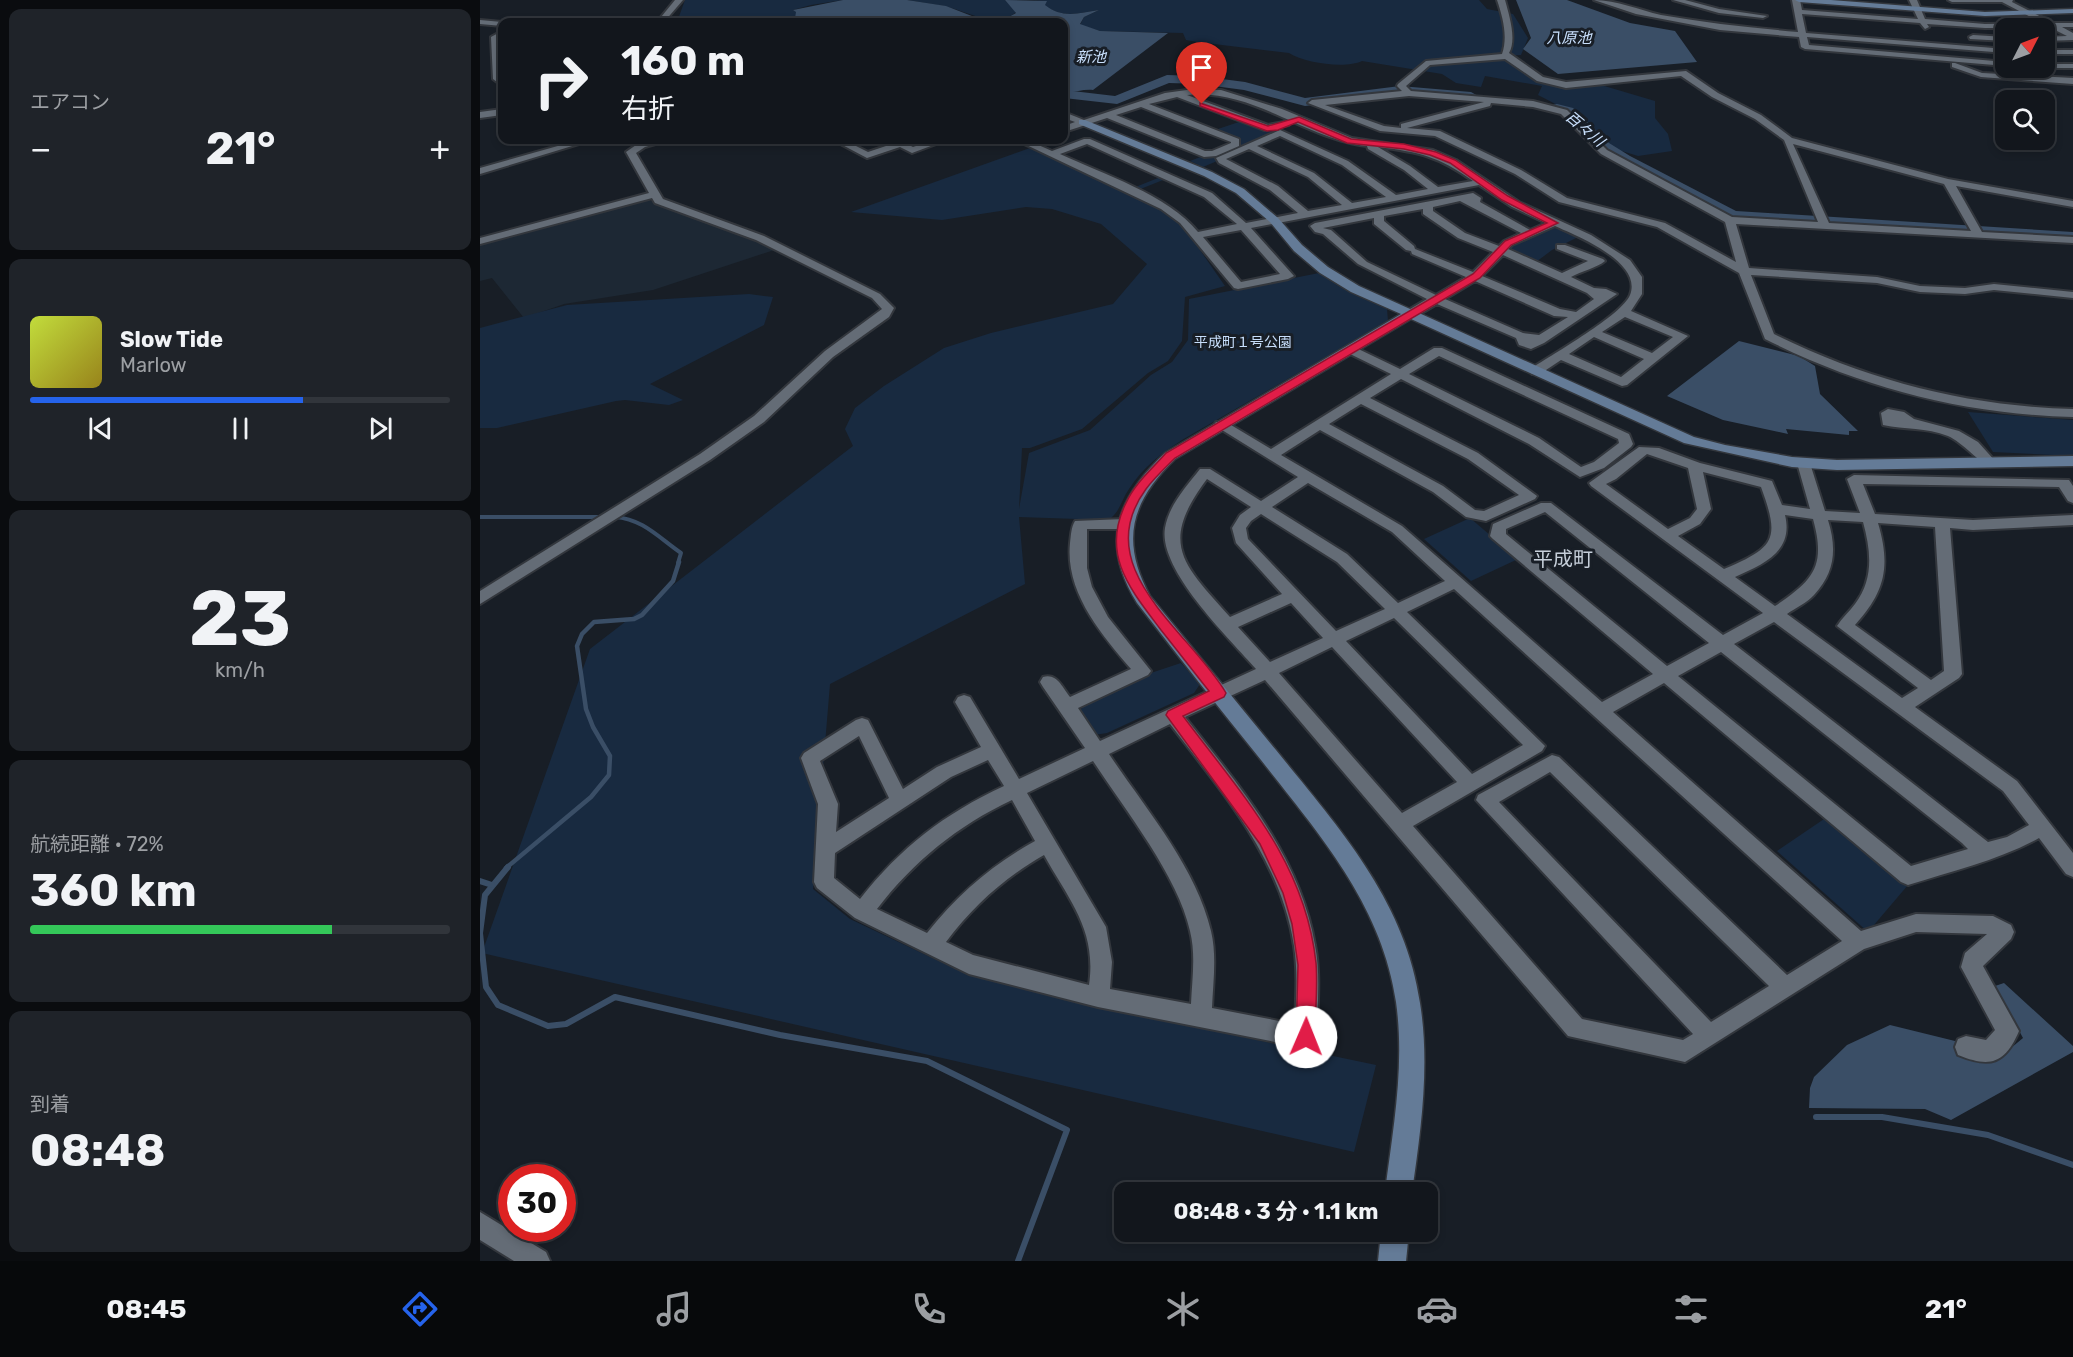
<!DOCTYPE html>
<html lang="ja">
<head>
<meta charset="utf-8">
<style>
  :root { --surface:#12161c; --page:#1f2329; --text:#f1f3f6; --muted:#9c9fa3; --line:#31353b; --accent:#2563eb }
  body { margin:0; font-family:Rubik,"Noto Sans JP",sans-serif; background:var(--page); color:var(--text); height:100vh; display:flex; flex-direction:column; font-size:22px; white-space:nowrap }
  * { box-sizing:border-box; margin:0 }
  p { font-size:20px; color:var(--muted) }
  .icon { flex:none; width:33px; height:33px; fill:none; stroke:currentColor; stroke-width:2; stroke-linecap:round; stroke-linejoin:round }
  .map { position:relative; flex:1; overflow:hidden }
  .drawer { display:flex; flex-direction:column; gap:9px; padding:9px; background:#0a0c0f; width:480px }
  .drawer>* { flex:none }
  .banner { position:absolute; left:18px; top:18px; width:570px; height:126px; border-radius:12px; box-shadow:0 3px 9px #0003,0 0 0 2px var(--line); background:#12161c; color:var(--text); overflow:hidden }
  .needle { width:39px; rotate:48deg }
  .tools { position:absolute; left:1515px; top:18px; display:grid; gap:12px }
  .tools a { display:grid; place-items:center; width:60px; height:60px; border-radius:12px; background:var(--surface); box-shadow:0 3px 9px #0003,0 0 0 2px var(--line); font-size:30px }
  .speed { position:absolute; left:18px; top:1164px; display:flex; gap:12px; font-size:30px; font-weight:700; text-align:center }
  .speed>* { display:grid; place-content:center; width:78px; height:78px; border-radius:50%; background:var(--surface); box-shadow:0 3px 9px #0003,0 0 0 2px var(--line); line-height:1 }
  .speed .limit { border:9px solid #d22; background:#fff; color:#111 }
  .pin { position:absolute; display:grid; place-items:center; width:51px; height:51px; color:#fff; margin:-62px -26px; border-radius:50% 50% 50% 0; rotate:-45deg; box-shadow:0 0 6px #0007 }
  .pin .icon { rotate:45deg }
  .me { position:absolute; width:66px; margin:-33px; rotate:1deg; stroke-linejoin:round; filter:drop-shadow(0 0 4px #0008) }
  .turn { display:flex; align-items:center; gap:21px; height:126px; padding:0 24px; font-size:27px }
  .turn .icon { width:78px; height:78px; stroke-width:2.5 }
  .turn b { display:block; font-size:42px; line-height:51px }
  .big { font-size:45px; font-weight:700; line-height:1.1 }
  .drawer .card { flex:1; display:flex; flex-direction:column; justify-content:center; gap:9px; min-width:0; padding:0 21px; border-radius:12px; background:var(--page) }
  .drawer .dial { align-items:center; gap:0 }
  .dial b { font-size:78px; line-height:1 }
  .song { display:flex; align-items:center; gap:18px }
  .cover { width:72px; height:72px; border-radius:9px; background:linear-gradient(135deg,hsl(70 70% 55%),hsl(50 70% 35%)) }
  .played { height:6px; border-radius:3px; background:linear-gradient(90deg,var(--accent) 65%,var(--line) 65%) }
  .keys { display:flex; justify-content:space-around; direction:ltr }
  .heat { display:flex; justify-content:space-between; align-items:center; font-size:33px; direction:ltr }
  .charge { height:9px; border-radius:4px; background:linear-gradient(90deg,#34c759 72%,var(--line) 0) }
  .trip { position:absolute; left:634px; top:1182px; width:324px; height:60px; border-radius:12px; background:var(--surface); box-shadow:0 3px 9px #0003,0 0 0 2px var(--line); font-weight:700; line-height:60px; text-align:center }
  .menu { display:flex; height:96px; justify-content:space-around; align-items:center; background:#07090b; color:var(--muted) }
  .menu .icon { width:42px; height:42px }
  .menu .current { color:var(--accent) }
  .menu b { font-size:27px; color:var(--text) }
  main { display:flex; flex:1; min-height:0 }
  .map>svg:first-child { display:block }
</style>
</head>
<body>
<main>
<section class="drawer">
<div class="card"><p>エアコン</p>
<div class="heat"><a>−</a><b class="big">21°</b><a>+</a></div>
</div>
<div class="card">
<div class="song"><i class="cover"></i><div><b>Slow Tide</b><p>Marlow</p></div></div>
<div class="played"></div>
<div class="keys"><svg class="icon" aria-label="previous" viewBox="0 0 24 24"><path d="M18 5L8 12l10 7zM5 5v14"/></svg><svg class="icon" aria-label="pause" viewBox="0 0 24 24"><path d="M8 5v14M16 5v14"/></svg><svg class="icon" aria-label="next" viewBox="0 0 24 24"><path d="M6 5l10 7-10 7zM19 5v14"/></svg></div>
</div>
<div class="card dial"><b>23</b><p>km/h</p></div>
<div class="card"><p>航続距離 · 72%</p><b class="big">360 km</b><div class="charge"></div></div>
<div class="card"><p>到着</p><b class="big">08:48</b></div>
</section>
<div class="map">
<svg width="1593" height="1261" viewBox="0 0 1593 1261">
  <rect width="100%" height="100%" fill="#181e26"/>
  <path fill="#1d2834" d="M166,199L297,249L173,290L84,304L44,318L12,278L0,281V243Z"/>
  <g fill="#182a40">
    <path d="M205,0H363L331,5L313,10L317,12L318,20L336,22H197Z"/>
    <path d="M427,0H525L536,12C517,30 484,10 464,6C452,4 439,2 427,0Z"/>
    <path d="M553,0H999L1007,9L1033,14L1048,38L1041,55L1020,56L1060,82L1074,85H1121L1175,101V118L1188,134L1192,151L1158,156L1132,148L1111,139L1091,112L1058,95L1062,86L1005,76L1001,87L976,83L962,74L882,61C865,69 825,63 809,53L717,42L706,40L703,33L620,31L600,25L604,17L619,10C599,13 582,19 564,5L566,1Z"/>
    <path d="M762,121L786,130L800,131L737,157V161L723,167L710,161L723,156H734L760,145V140L735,130Z"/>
    <path d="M561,144L653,188L683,176L688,178L658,190L688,204L745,286L705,297L702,341L688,361L668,373L602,429L550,448H542L539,509L549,453L610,430L671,375L692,362L708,340L709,299L839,273L907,309L908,321L702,440C681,454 663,467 649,489C641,500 640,513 628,520L539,517L545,584L350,684L333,889L370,919L482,972L600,1003L896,1065L874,1152L2,953L110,649L373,446L365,429L375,408L404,386L464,348L511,333L633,304L667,264L621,224L572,209L546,207L462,220L371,212Z"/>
    <path d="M1077,227L1098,237L1072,250L1056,262L1028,249L1046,239Z"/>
    <path d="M269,294L293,297L284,325L170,384L203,400L189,405L145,400L136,401L17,428H0V328L87,305Z"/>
    <path d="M1488,412L1593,420V456L1513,452Z"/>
    <path d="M990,518L1038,559L991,581L944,539Z"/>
    <path d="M701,663L720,684L714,693L627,733L614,735L598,713L606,703L671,673Z"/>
    <path d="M1347,817L1428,885L1388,932L1297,851Z"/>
  </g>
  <g fill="#3a4e66">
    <path d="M363,0H427L466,6L497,18H527L536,13L525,0L567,1L565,5C582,19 599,13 619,10L604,17L600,24L620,31L688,33L613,90C602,89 595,93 584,92V22H336L315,18L316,12L313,10Z"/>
    <path d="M1036,0H1087L1150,23L1195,31L1217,62L1078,74L1043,49L1051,38Z"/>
    <path d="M1259,341L1319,356L1335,366L1340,394L1378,431H1369V435L1306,429L1308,434L1243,420L1187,396Z"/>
    <path d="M1524,983L1593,1046V1052L1471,1120L1445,1109L1329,1108L1330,1088L1334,1077L1367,1045L1410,1025L1475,1041L1476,1052L1514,1062L1543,1038L1515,986Z"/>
  </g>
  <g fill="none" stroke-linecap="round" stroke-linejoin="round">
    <g stroke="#3a4e66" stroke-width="4">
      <path d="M0,517H123"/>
      <path d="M135,517C163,519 179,538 201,553L198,563"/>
    </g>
    <path stroke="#3a4e66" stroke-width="4.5" d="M26,868L111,797L129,775L130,756L113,727L106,709L97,646L102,634L114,622L154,619L162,615L193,581L199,562"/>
    <g stroke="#3a4e66" stroke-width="6">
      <path d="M28,867L5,895L0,933L6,987L18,1005L68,1026L86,1024L135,997L300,1035L447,1061L587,1130L538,1261"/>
      <path d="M0,881L12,885"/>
      <path d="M1336,1117H1402L1508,1135L1593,1165"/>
    </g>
    <g fill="#3a4e66" fill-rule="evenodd">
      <path d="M687,75L719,76L765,82L825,98L920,86L991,92L998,96L991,100L920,94L825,106L764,90L719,84L689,83L637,104L584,98V90L635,96Z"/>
      <path d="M1077,104L1093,108L1129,143L1150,156L1256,211L1593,232V242L1247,219L1140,162L1119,149L1083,114L1072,111L1070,108L1072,105Z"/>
    </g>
    <defs>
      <g id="street">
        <path d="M195,0H203L184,22H177Z"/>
        <path d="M1017,0H1025C1029,15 1037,39 1029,53L1063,77L1086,82L1206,71L1238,93L1281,115L1312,138L1468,179L1593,201V207L1476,186L1502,232L1593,237V243L1256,224L1269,268L1397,277L1440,286L1485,288L1514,284L1593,292V298L1514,290L1485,294L1440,292L1397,283L1271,275L1294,334C1389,381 1487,406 1593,409V417C1484,414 1382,388 1285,339L1259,273L1177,227L1079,202L1035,174L955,136L900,131L828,103L832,100L922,91L917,86L918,84L946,61L1022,54C1028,37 1023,18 1017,0ZM1025,59L1057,81L1086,88L1201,76L1232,97L1275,119L1304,140L1338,222L1252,217L1127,150L1087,110L1053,101L931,91L926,86L950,65ZM929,96L1004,102L921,124V128L904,126L845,105ZM1011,103L1053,107L1081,114L1121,154L1245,222L1256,262L1185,223L1087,198L1041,170L960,131L927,128L1010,106ZM1313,144L1464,184L1491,231L1349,223Z"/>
        <path d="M1114,0C1137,0 1159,10 1181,15C1227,23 1272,28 1318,32L1312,0H1320L1322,10L1438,19L1429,0H1437L1445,19L1505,24L1562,23L1522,2H1472L1468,0H1533L1532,2L1573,23H1593V27H1582L1593,33V40L1564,41V37L1587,36L1571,28H1505L1447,24L1449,27L1445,29L1440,23L1322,14L1326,33L1526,49V53L1327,37L1329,45L1526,62V66L1325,49L1321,47L1319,37L1240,30L1156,14Z"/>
        <path d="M1193,0H1205L1239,9L1287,16L1283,18L1239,13Z"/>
        <path d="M0,20L22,22H25H22V26L0,24Z"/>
        <path d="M22,31V36L19,38L21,79L17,82L13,79L11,37Z"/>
        <path d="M1493,35L1526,37V41L1490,39L1489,37Z"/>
        <rect x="1564" y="50" width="29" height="4"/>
        <path d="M1475,63L1502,73L1593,78V84L1501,77L1472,67V63Z"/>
        <path d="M1564,64H1593V68H1561H1564Z"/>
        <path d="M714,89L741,90L802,109L872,138L953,150L976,160L1039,202L1111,235L1150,260L1162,277V294L1151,311L1208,336L1147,385L1142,386L1081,360L1060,374H1052L1050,371L1052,368C1073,354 1142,315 1150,295C1163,262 1097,236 1075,226L1032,245L1028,249L1082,273L1108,261L1077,249V245H1085L1123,259L1125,261C1117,268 1101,271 1091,277L1114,288L1126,289L1137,294L1064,343L1051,349L1039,345L1036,338L957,304L933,318H925V312L947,299L878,264L843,234L835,232L830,226L835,223L993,193L1001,198L1000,202L1050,230L1066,223L1032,207L999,185L771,228L814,276L808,279L758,289L754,288L700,223L681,209L536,140H547L572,151L604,139H610L732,193L766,223L818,213L790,190L739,163L736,158L800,130L868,161L916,195L948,189L924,170L888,149L887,146C825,139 772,88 707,95L788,125L804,122L809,125L784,130L697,97L669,104L759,139V146L736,156L724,157L627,118L584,132V126L595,122L584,118V112L604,120L685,93ZM661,107L751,142V143L732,151H725L636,115ZM800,136L862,165L906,197L872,203L834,173L777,146ZM607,144L724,197L757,224L718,232C688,195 623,174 580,154ZM898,147C939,152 958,156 993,181L958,187L930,166ZM769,149L828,177L862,205L828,211L798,186L746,159ZM980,201L1041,233L1024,241L1019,246L985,233L953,211V207ZM943,209V214L978,238L1013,252L993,272L935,249L934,246L904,221V216ZM894,218V224L926,250L931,251L932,254L986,277L956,295L887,262L851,230L843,228ZM761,230L800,274L761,282L723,237ZM1023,255L1107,293L1114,299L1096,312L1080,309L1002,276ZM995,281L1074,316L1088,317L1059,335L1043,333L965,299ZM1145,317L1193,337L1172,353L1122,332ZM1114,337L1164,359L1141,377L1089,354Z"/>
        <path d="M22,109V115L0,118V112Z"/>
        <path d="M99,140H112L0,174V168Z"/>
        <path d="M174,140H189L165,147L156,153L183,199L284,236L400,294L414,308L409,317L353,357L284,422L230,460L0,604V591L220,454L274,416L345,351L402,309L392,298L276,240L175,203L172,198L0,244V238L169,193L146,152L159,143Z"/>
        <path d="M353,140H364L388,152L421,141L433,147L454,140H467L432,153L420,147L387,158Z"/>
        <path d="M870,345L920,369L954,348H962L1149,434L1153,444L1151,447L1124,468L1100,477L1049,444L921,379L890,398L998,453L1057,496L1055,499L1006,521L986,517L953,492L840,430L801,455L922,526L1122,702L1173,674L1013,539L1010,536L1013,524L1061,503H1071L1243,635L1283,613L1111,486L1109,483L1159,447L1179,448L1220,463L1292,481L1302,505L1330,509L1317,463L1319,460H1329L1345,511L1380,513L1367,479L1374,475L1589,480L1593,486V503L1588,501L1579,487L1383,484L1395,514L1493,520L1593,515V525L1493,530L1470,528L1482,674L1479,678L1435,707L1537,781L1593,853V877L1586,874L1559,838C1519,860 1472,871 1428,885L1421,882L1184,683L1133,712L1381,931L1436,914L1513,916L1531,925L1534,932L1531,939L1503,966L1539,1031C1525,1064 1510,1068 1478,1055L1475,1047L1478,1039L1486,1036L1506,1040L1515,1030L1481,967L1485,953L1507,934L1436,932L1384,949L1205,1062L1088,1036L785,680L705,717C760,787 820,856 835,945C841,975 837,1007 837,1037L834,1045L826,1048L618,1007L489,974L375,918L337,888L334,882L338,804L321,758L324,753L376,720L382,718L388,720L423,789L457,767L501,747L475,702L478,697L484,695L490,697L539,779L605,748L563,687L560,682L563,677C577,673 582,687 590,697L651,669C621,634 585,592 590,543C591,536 591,527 595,521L644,519L651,524L644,529H607V568L612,587L628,617L671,671L668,675L598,708L620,741L776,669C749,638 678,570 685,528C689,505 706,487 720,469H730L781,501L818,477L734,425L736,422H746L791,449L911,374L866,352L864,349ZM959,356L1138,439L1139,443L1114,462L1101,467L1059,438L929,374ZM881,404L988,459L1039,495L1004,511L995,510L963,486L849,424ZM1167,454L1208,468L1217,509L1210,518L1188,529L1126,484L1136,479ZM1223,472L1281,487C1300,539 1296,547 1244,569L1198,536L1220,524L1231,509ZM727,479L771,507L760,515L752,528L756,543L802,594L750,617C703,564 678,544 727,479ZM828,483L912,532L965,581L918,603L867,554L792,507ZM1065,512L1229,643L1187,666L1026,534V529ZM781,514L857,562L905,609L856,631L768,539L766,528L771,521ZM1305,515L1333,519C1346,566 1334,580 1295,606L1255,577C1283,564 1314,552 1305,515ZM1348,520L1383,522C1391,551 1394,579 1375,604C1369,612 1362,618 1357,626L1438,688L1422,698L1307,614C1315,608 1327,603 1334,595C1355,572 1357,549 1348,520ZM1398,523L1455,527L1464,671L1451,680L1375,625C1405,592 1411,567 1398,523ZM974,589L1362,941L1307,975L1079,757L1072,755L998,795L996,800L1213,1034L1203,1040L1102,1019L933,826L1062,751L1065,746L927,612ZM811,603L843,638L790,662L758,627ZM914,618L1043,745L992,774L866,641ZM1294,622L1523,791L1549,825L1527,837L1508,842L1254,644ZM852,647L977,782L922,813L799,673ZM1241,652L1482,843L1488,849L1431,866L1198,676ZM690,724C742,792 801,859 814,946C818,972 816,998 815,1024L732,1008C733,983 737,956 731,931C716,867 665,808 629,754ZM379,736L409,798L356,832L358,804L340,761ZM508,760L524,786C464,814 421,847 380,899L354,878L355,853L471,777ZM613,761C645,810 698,876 710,931C716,955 712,980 711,1004L630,989L632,962L626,927L547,793ZM1070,772L1289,986L1231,1022L1019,802ZM532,800L555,841C512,865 478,894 447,933L397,909C434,861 477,826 532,800ZM564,855C589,900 617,930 609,985L493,955L466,942C493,906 524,878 564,855Z"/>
        <path d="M1408,409L1424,412L1434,419L1479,431L1498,442L1516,462L1509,466C1501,464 1482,442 1468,436C1446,427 1425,430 1403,425L1401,413Z"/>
        <path d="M0,1212L66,1252L70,1261H34L0,1240Z"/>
      </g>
      <g id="secondary">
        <path d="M1315,0H1351L1505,12L1593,9V13L1505,16L1319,2Z"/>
        <path d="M599,120H605L732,172L764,189L798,218L822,245L848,267L879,286L1214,437L1245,445L1312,457L1357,460L1593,456V466L1357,470L1312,467L1204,443L931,319L695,459C651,502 640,540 670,596C712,647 754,699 796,750C859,828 925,900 940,1003C950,1065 941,1130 932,1192H905C913,1129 925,1066 916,1002C902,905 839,834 781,760C739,708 698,656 657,603C620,543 636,499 685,453L921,314L871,292L840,273L814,251L790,222L756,193L724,176L599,124Z"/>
        <path d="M901,1232H929L926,1261H898Z"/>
      </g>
    </defs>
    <use href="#street" stroke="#33373d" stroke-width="4"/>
    <use href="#secondary" stroke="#33373d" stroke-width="3"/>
    <use href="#street" fill="#646c76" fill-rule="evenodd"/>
    <use href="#secondary" fill="#647b97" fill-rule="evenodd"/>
  </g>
  <path fill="#e11d48" stroke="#92132f" stroke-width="1.5" d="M720,103L788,126L819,117L871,139L924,144L956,152L975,160L1028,196L1078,223L1031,245L1000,278L695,458C685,468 674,478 666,489C607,569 711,632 746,693L744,697L703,716C762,795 825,861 836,963C838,987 835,1013 835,1037L832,1043L826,1046L819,1043L816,1037L818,965L812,924L803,893L780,844L686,715L688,711L729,691C713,671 697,650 681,630C651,590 620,555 646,503C655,483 672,469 686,453L993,274L1025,241L1067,223L1022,200L970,163L950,155L924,149L867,143L818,122L798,130L787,131L720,106Z"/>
  <g text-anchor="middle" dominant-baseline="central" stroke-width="6" stroke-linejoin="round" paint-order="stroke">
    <g font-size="14" fill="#c7defb" stroke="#181e26">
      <text x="763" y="342">平成町１号公園</text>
    </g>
    <g font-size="15" font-style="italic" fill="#cae1fe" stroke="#181e26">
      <text x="1089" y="38">八原池</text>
      <text x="611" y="57">新池</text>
      <text transform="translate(1105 129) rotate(40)">百々川</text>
    </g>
    <g font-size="20" fill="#c6cfda" stroke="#181e26">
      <text x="1083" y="559">平成町</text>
    </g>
  </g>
</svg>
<div class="tools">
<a><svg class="needle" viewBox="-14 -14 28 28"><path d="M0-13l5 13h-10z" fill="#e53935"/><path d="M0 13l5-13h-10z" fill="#9c9fa3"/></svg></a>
<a><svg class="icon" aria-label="search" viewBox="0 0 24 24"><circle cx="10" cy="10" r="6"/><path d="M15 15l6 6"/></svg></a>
</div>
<div class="speed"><div class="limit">30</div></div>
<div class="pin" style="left:722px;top:104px;background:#d93025"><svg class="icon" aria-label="arrive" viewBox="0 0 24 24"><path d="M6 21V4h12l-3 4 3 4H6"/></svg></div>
<svg class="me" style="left:826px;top:1037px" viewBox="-20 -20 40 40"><circle r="19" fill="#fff"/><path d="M0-13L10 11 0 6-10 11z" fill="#e11d48"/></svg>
<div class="trip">08:48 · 3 分 · 1.1 km</div>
<div class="banner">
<div class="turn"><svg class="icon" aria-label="right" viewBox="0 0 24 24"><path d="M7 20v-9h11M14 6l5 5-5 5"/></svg><div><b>160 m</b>右折</div></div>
</div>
</div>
</main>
<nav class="menu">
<b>08:45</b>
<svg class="icon current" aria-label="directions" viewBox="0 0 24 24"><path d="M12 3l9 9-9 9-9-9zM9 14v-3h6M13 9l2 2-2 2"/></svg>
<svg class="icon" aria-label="music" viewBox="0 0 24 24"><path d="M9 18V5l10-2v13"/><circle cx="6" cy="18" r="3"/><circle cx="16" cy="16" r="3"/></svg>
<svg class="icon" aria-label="phone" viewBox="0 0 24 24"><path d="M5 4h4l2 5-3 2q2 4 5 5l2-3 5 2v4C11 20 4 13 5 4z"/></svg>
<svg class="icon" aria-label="climate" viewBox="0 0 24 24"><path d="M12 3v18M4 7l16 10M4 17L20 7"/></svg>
<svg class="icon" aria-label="car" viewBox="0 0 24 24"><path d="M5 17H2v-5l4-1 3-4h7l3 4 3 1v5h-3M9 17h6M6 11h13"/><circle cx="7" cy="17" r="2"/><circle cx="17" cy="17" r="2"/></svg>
<svg class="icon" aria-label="filters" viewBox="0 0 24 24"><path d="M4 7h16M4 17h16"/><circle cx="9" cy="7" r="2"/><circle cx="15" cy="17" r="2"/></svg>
<b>21°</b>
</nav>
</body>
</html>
